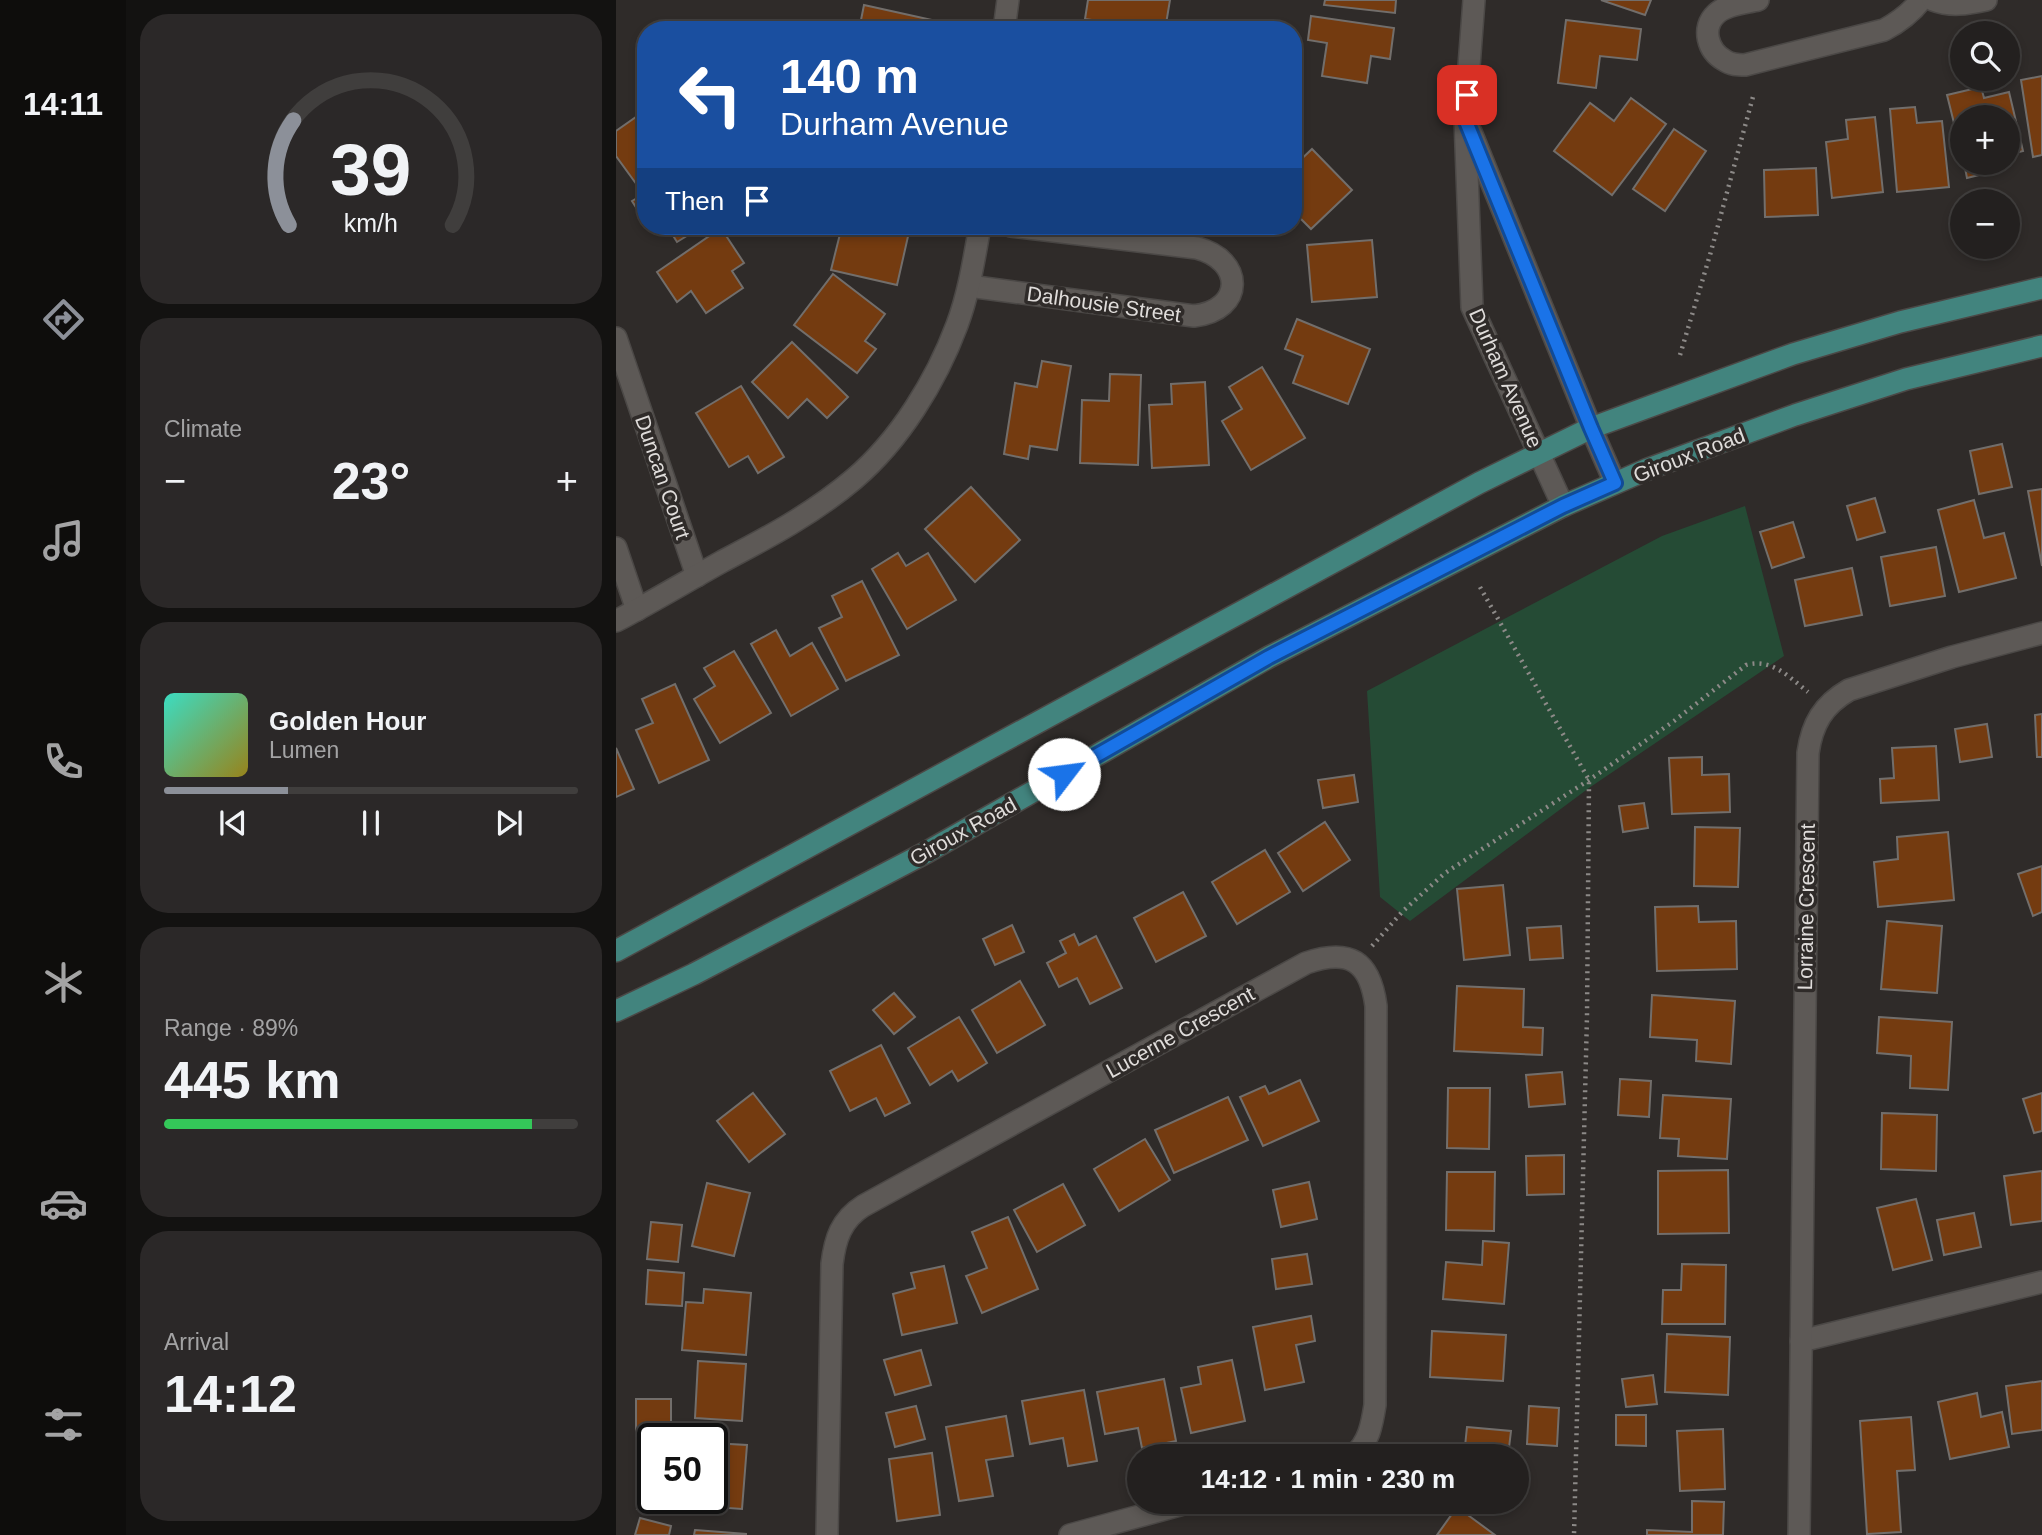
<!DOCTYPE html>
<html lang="en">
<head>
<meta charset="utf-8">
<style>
  :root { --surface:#23201f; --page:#2b2828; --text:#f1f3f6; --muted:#a3a3a4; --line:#403e3d; --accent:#8c9099 }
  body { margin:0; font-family:Arial,sans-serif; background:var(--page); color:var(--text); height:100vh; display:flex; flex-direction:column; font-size:26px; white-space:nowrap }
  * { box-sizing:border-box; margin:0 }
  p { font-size:23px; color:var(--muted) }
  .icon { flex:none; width:38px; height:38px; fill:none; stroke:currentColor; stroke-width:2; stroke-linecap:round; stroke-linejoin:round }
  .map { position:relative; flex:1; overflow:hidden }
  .drawer { display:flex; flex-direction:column; gap:14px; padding:14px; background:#131211; width:490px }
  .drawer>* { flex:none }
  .banner { position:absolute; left:21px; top:21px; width:665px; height:214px; border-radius:28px; box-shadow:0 4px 10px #0003,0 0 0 2px var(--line); background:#1a4fa0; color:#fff; overflow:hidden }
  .fabs { position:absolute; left:1334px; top:21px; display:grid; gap:14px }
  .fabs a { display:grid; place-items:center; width:70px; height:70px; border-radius:50%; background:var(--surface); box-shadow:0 4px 10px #0003,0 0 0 2px var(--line); font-size:35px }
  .speed { position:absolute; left:21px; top:1423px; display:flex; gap:14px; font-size:35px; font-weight:700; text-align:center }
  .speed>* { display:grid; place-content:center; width:91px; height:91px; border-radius:50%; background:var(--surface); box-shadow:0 4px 10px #0003,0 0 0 2px var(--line); line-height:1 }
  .speed .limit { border:4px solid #111; border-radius:10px; background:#fff; color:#111 }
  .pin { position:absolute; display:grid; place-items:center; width:60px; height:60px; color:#fff; margin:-30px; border-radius:14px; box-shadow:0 4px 10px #0006 }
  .me { position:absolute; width:77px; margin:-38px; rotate:60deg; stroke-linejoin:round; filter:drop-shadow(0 0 5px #0008) }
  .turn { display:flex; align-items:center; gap:24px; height:147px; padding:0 28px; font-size:32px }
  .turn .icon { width:91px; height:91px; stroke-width:2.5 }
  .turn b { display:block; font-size:49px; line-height:60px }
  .then { display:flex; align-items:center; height:66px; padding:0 28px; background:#0003; gap:14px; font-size:26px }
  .big { font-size:52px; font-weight:800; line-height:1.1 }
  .drawer .card { flex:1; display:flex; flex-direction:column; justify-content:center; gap:10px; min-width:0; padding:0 24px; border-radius:28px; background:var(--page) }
  .drawer .dial { align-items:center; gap:0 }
  .dial svg { height:182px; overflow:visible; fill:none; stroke:var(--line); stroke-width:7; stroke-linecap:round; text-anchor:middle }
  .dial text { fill:var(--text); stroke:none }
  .song { display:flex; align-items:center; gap:21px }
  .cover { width:84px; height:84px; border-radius:10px; background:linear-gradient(135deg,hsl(170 70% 55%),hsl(50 70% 35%)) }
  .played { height:7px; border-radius:4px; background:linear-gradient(90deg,var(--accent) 30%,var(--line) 30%) }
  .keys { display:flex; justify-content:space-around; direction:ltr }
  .heat { display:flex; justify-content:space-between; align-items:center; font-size:38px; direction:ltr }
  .charge { height:10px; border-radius:5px; background:linear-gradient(90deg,#34c759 89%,var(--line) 0) }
  .trip { position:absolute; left:511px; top:1444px; width:402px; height:70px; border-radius:35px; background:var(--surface); box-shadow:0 4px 10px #0003,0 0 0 2px var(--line); font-weight:800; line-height:70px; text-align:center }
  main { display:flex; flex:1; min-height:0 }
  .dock { display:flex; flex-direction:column; width:126px; justify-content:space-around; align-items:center; background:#0e0d0c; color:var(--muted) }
  .dock .icon { width:49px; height:49px }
  .dock .on { color:var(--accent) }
  .dock b { font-size:32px; color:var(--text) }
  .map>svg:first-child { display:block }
</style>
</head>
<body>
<main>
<nav class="dock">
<b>14:11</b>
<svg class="icon on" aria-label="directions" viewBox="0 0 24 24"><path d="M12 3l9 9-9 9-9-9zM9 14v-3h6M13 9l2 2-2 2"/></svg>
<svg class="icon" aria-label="music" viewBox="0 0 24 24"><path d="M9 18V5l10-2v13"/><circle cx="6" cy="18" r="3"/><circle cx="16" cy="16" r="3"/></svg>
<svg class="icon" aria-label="phone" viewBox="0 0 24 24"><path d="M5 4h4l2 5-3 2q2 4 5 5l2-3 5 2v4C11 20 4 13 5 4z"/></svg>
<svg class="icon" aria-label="climate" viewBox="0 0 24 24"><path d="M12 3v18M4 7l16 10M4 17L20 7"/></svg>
<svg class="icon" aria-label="car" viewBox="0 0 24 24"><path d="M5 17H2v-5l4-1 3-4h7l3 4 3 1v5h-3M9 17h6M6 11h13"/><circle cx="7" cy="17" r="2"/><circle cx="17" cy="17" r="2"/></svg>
<svg class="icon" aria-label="filters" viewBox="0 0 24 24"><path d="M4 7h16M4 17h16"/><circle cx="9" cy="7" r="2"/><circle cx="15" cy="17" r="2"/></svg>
</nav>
<section class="drawer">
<div class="card dial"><svg viewBox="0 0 100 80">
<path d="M14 69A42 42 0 1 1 86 69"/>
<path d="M14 69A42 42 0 0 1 16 23" stroke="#8c9099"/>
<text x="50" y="56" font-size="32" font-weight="700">39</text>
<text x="50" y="72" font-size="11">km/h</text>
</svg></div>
<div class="card"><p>Climate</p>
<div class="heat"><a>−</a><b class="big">23°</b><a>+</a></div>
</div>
<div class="card">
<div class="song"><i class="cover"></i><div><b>Golden Hour</b><p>Lumen</p></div></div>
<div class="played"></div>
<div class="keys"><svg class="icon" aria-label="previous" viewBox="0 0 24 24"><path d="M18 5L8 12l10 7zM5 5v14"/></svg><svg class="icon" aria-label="pause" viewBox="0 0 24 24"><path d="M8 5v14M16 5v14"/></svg><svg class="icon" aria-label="next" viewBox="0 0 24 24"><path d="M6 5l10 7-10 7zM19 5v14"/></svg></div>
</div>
<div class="card"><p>Range · 89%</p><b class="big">445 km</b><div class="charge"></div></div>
<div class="card"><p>Arrival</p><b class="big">14:12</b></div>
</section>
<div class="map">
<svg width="1426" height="1535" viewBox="0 0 1426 1535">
  <rect width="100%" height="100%" fill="#2f2b29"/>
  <path fill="#254b35" d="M1129,506L1168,656L973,788L794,921L764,897L751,691L1046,536Z"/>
  <g fill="#743b10" stroke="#726e6b" stroke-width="2">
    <path d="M472,0H554L549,30H496L497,23L469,19Z"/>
    <path d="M709,0H780L779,13L708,5Z"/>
    <path d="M985,0H1035L1029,15Z"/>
    <path d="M248,5L325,22L323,30H243Z"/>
    <path d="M695,16L778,28L774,59L755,56L751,83L706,76L711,43L692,40Z"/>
    <path d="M950,20L1025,29L1021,60L984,56L980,88L942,83Z"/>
    <path d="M1426,76V155L1417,157L1405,80Z"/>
    <path d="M1365,87L1368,98L1393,92L1407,151L1391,155V117H1346V155L1331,95Z"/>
    <path d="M1015,98L1050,124L996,195L938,151L974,103L998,121Z"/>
    <path d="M1299,107L1301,123L1326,121L1333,187L1281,192L1274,109Z"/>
    <path d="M30,110V179L21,185L0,156V131Z"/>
    <path d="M1259,117L1267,192L1216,198L1210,142L1232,139L1230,120Z"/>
    <path d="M1058,129L1090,151L1049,211L1017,189Z"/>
    <path d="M696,149L736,190L695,229L679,213L677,215V167Z"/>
    <path d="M1348,163H1377L1379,171L1351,178Z"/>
    <path d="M1200,168L1202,215L1149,217L1148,170Z"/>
    <path d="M30,193V223L16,201Z"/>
    <path d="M51,226H87L61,242Z"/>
    <path d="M226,226H267L293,232L281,285L215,270Z"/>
    <path d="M105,228L128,263L116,271L127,288L90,313L75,291L61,302L41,272Z"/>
    <path d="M756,240L761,297L696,302L691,245Z"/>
    <path d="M217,274L269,314L249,341L260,349L241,373L178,325Z"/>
    <path d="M681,319L754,349L732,404L677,383L687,356L669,349Z"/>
    <path d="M176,342L232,397L211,418L191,399L172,418L136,382Z"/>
    <path d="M426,361L455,366L441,450L414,446L412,459L388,454L399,383L421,387Z"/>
    <path d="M646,367L689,438L635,470L606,421L626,409L613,387Z"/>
    <path d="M494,374L525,375L522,465L464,463L466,400L493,401Z"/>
    <path d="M589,382L593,465L536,468L533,405L556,404L555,384Z"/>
    <path d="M125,386L168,457L142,473L132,456L113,467L80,413Z"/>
    <path d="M1386,444L1396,487L1363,494L1354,451Z"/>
    <path d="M355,487L404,540L359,582L309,529Z"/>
    <path d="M1426,489V566L1412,491Z"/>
    <path d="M1259,498L1269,532L1241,540L1231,506Z"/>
    <path d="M1358,500L1368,538L1388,533L1400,578L1343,592L1322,510Z"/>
    <path d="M1177,522L1188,557L1156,568L1144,532Z"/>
    <path d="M1320,547L1329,596L1274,606L1265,557Z"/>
    <path d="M282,553L290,566L312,553L340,600L291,629L256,569Z"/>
    <path d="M1236,568L1246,615L1189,626L1179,580Z"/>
    <path d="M246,581L283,655L230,681L203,628L226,617L216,596Z"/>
    <path d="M160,630L174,656L196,643L222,689L175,716L135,644Z"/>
    <path d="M118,651L155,713L104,743L78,699L99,686L88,668Z"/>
    <path d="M59,684L93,760L43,783L20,730L37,723L26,699Z"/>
    <path d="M1426,714V757H1421L1419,715Z"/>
    <path d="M1371,724L1376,757L1344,762L1339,729Z"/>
    <path d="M1320,746L1323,800L1265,803L1264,779L1278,778L1276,748Z"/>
    <path d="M0,748L18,789L0,797Z"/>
    <path d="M1086,757V775L1113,774L1114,812L1056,814L1053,758Z"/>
    <path d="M738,775L742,802L707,808L702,780Z"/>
    <path d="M1028,803L1032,828L1007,832L1003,806Z"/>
    <path d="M709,822L734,860L687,891L662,853Z"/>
    <path d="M1079,827L1124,828L1122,887L1078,886Z"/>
    <path d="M1332,832L1338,900L1262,907L1258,862L1282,859L1281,837Z"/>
    <path d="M649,850L674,892L621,924L596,882Z"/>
    <path d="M1426,866V912L1417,916L1402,874Z"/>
    <path d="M887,885L894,955L848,960L841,889Z"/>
    <path d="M567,892L590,936L540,962L518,918Z"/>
    <path d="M1082,906L1083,922L1120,921L1121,969L1041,971L1039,907Z"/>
    <path d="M1271,921L1326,926L1321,993L1265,989Z"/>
    <path d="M396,925L408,952L379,965L367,939Z"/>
    <path d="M945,926L947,958L914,960L911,928Z"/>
    <path d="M458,934L463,945L480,936L506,988L474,1004L461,978L443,987L431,963L450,953L444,941Z"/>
    <path d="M404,981L429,1025L381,1053L356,1010Z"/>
    <path d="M841,986L908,989L907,1027L927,1028L926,1055L838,1051Z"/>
    <path d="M278,993L299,1017L278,1034L257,1010Z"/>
    <path d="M1036,995L1119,1001L1115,1064L1080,1061L1081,1040L1034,1037Z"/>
    <path d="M343,1017L371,1063L342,1081L336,1071L314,1085L292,1048Z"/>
    <path d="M1263,1017L1336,1022L1332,1090L1294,1088L1295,1056L1261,1053Z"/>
    <path d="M265,1045L294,1103L269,1116L260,1098L234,1111L214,1071Z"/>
    <path d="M946,1072L949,1104L913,1107L910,1075Z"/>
    <path d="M1004,1079L1035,1081L1033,1117L1002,1115Z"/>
    <path d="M684,1080L703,1121L647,1146L624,1097L649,1086L653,1094Z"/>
    <path d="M832,1088H874L873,1149L831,1148Z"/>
    <path d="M137,1093L169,1134L133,1162L101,1121Z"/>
    <path d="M1426,1093V1131L1418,1133L1407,1099Z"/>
    <path d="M1047,1095L1115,1099L1111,1159L1062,1156L1063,1139L1044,1138Z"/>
    <path d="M612,1097L632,1140L558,1173L539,1130Z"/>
    <path d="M1266,1113L1321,1115L1320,1171L1265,1169Z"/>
    <path d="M529,1139L554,1180L503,1211L478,1169Z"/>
    <path d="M948,1155V1194L911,1195L910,1156Z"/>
    <path d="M1112,1170L1113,1233L1042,1234V1171Z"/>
    <path d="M1426,1171V1221L1395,1225L1388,1176Z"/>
    <path d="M831,1172H879L878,1231L830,1230Z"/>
    <path d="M693,1182L701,1219L665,1227L657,1190Z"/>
    <path d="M91,1183L134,1193L118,1256L76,1246Z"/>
    <path d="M447,1184L469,1225L421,1252L398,1210Z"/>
    <path d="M1300,1199L1316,1260L1277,1270L1261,1208Z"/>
    <path d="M1358,1213L1365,1247L1328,1255L1321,1220Z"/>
    <path d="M392,1217L422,1289L366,1313L350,1276L371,1268L356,1232Z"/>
    <path d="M35,1222L66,1225L62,1262L31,1259Z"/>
    <path d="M867,1241L893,1243L888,1304L827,1299L830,1262L866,1265Z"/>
    <path d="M691,1254L696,1284L660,1289L656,1259Z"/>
    <path d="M1066,1264L1110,1265L1109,1324H1046L1047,1290H1065Z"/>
    <path d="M328,1266L341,1323L286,1335L277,1294L299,1288L295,1273Z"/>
    <path d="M32,1270L68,1273L66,1306L30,1304Z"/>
    <path d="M88,1289L135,1293L130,1355L66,1350L70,1302L87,1303Z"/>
    <path d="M695,1316L699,1341L680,1345L688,1382L649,1390L637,1327Z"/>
    <path d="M816,1331L890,1335L887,1381L814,1377Z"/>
    <path d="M1051,1334L1114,1337L1112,1395L1049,1392Z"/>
    <path d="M305,1350L315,1385L279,1395L268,1360Z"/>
    <path d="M616,1360L629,1421L575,1433L565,1388L585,1384L582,1367Z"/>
    <path d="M82,1361L130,1364L126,1421L79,1418Z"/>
    <path d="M1037,1375L1041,1404L1010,1407L1006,1379Z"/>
    <path d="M548,1379L560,1441L526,1448L522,1428L489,1434L481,1392Z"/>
    <path d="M1426,1381V1430L1396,1434L1390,1386Z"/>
    <path d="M468,1390L481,1461L452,1466L447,1438L414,1444L406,1401Z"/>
    <path d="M1361,1393L1365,1417L1386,1412L1393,1447L1334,1459L1322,1402Z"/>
    <rect x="20" y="1399" width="35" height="32"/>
    <path d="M300,1406L309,1439L279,1447L270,1413Z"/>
    <path d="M913,1406L943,1408L941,1446L911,1444Z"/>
    <path d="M1000,1415H1030V1446L1000,1445Z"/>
    <path d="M390,1416L397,1456L370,1460L377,1496L343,1501L330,1427Z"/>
    <path d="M1295,1417L1299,1470L1281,1471L1285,1532L1251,1534L1244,1421Z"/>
    <path d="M851,1427L895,1431L892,1456H848Z"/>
    <path d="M1107,1429L1109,1489L1064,1491L1061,1431Z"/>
    <path d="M96,1443L131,1445L126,1509L84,1506V1498H96Z"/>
    <path d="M316,1453L324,1515L281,1521L273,1459Z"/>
    <path d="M26,1476L37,1478V1498H56L54,1514L21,1509Z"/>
    <path d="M1076,1501L1108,1502L1107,1535H1031V1530L1076,1532Z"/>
    <path d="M841,1507L879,1535H821Z"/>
    <path d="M24,1518L55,1526L53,1535H19Z"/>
    <path d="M79,1530L130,1534V1535H78Z"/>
  </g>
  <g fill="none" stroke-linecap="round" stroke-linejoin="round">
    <defs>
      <g id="minor">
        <path d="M858,0L849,119L856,307L947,506"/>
        <path d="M1142,0C1129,3 1110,4 1100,14C1085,28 1092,51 1108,60C1115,65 1122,65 1129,65L1268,30C1283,22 1294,14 1305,0"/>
        <path d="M1317,0C1335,7 1351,4 1370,0"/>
        <path d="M388,30L392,0"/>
        <path d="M855,132L975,428L999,483"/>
        <path d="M353,286L578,316C629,310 628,260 581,248L395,226"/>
        <path d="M0,338L81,576"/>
        <path d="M0,548L21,610"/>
        <path d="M0,621C36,602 71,581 107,561C153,537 198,513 238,479C284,440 320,381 341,325C353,293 358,259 364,226"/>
        <path d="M1185,1341L1426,1282"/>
        <path d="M211,1535L216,1264C219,1239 225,1220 247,1206L690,963C734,948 754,961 760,1006L759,1405C756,1424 753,1443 737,1456"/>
        <path d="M454,1535L575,1502"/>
        <path d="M1183,1535L1192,753C1196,724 1207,705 1233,690L1336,657L1426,633"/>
      </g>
      <g id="major">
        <path d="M0,951L863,483L975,428L1177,354L1284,322L1426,288"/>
        <path d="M0,1011L78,974L311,852L653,657L947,506L1032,469L1179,415L1290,379L1426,346"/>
      </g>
    </defs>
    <use href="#minor" stroke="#4b4846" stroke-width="24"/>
    <use href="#major" stroke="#4b4846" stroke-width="24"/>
    <g stroke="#8d8a88" stroke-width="4.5" stroke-dasharray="2 5" stroke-linecap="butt">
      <path d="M1064,355L1094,255L1138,93"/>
      <path d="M864,587L973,780L971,1016L958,1535"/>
      <path d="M756,946L787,911L829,873L973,780L1058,721L1130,665C1156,658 1173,677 1192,692"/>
    </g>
    <use href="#minor" stroke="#5d5956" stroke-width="21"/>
    <use href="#major" stroke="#42847e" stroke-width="21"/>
  </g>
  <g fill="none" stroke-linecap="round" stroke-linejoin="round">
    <defs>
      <path id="route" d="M448,774L653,657L947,506L999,483L975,428L849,119L851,95"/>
    </defs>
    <use href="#route" stroke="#114b97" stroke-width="18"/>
    <use href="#route" stroke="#1a73e8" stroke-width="12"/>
  </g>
  <g text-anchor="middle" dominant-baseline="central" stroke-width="7" stroke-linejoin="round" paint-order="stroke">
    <g font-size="21" fill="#dfdcda" stroke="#2f2b29">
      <text transform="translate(488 304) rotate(8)">Dalhousie Street</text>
      <text transform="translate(890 378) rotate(66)">Durham Avenue</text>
      <text transform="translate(1073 455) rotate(-21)">Giroux Road</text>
      <text transform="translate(47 477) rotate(71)">Duncan Court</text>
      <text transform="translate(347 831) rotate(-29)">Giroux Road</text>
      <text transform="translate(1190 907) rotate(-89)">Lorraine Crescent</text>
      <text transform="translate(564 1032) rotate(-29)">Lucerne Crescent</text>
    </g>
  </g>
</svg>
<div class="fabs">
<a><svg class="icon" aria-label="search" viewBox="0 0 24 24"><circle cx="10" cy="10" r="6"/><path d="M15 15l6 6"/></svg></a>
<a>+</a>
<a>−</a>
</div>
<div class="speed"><div class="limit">50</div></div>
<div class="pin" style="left:851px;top:95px;background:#d93025"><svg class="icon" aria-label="arrive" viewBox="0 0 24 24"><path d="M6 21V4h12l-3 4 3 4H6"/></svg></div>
<svg class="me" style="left:448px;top:774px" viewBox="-20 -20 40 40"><circle r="19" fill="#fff"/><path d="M0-13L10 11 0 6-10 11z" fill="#1a73e8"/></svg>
<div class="trip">14:12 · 1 min · 230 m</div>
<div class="banner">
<div class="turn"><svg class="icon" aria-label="left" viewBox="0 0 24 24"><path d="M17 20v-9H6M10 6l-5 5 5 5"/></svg><div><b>140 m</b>Durham Avenue</div></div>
<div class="then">Then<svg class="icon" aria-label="arrive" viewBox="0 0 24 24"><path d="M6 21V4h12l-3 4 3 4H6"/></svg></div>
</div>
</div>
</main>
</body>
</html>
